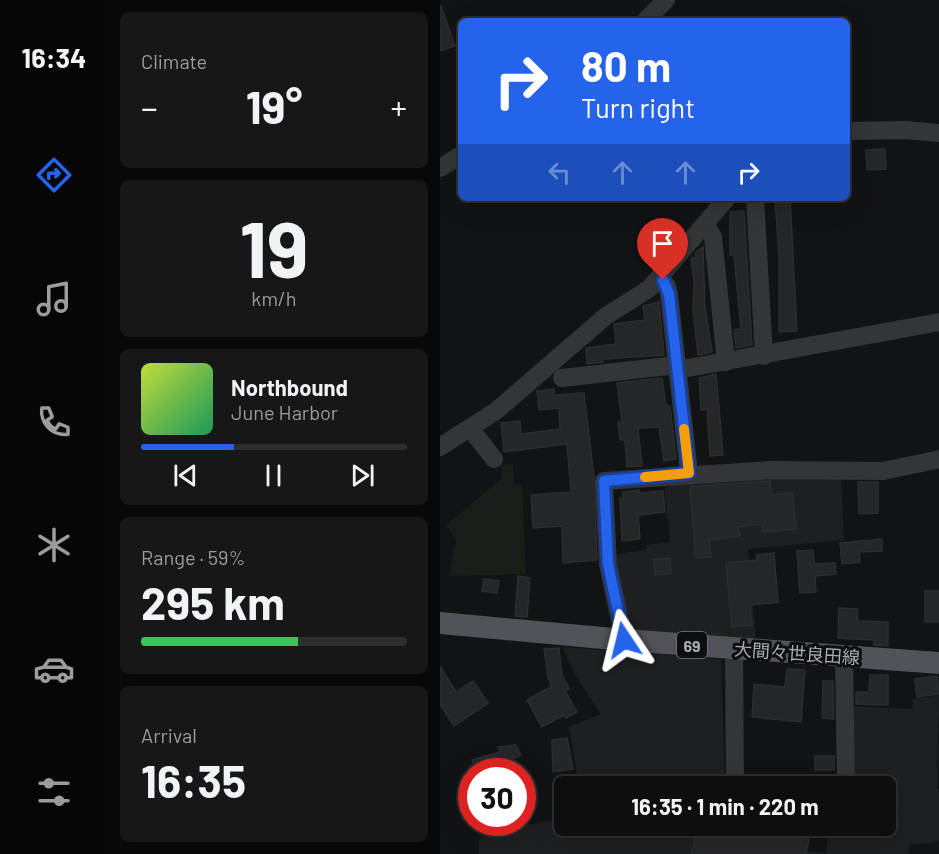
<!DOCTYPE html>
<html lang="en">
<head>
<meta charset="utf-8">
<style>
  :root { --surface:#0e0e0f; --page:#171718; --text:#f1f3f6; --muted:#9b9c9e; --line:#2e2e2f; --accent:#2563eb }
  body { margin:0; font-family:Barlow,"Noto Sans JP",sans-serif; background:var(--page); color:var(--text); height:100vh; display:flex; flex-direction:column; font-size:22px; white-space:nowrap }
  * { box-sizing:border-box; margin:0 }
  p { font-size:20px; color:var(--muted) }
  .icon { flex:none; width:33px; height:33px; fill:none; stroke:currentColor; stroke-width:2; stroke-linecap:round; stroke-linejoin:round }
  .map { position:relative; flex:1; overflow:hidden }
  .details { display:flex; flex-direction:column; gap:12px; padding:12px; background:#080808; width:332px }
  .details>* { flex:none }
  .top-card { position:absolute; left:18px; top:18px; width:392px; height:183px; border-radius:9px; box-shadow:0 6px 24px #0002,0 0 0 2px var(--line); background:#2563eb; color:#fff; overflow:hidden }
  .speed { position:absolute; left:18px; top:758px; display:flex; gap:12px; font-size:30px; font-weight:700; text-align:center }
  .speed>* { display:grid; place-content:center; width:78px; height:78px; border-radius:50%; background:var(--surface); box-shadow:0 6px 24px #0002,0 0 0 2px var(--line); line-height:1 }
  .speed .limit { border:9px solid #d22; background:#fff; color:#111 }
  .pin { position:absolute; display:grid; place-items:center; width:51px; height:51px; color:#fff; margin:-62px -26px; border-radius:50% 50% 50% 0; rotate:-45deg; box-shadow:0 0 6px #0007 }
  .pin .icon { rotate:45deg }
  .me { position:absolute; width:66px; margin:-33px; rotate:350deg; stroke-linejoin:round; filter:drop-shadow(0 0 4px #0008) }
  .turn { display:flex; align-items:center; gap:21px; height:126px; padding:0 24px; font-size:27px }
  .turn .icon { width:78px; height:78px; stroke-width:2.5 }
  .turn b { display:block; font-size:42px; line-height:51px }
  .lanes { display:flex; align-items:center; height:57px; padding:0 24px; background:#0003; justify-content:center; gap:30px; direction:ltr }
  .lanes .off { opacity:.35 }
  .big { font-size:45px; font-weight:700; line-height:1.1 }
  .details .tile { flex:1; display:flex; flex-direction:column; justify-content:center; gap:9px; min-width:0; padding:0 21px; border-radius:9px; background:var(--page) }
  .details .dial { align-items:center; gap:0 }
  .dial b { font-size:78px; line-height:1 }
  .song { display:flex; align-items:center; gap:18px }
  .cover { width:72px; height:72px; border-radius:9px; background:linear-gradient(135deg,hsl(70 70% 55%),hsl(150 70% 35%)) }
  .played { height:6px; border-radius:3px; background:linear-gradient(90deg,var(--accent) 35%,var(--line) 35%) }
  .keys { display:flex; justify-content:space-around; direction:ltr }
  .heat { display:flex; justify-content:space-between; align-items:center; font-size:33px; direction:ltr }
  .charge { height:9px; border-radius:4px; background:linear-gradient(90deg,#34c759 59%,var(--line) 0) }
  .trip { position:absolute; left:114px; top:776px; width:342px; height:60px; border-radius:9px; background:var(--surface); box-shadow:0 6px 24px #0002,0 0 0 2px var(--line); font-weight:700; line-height:60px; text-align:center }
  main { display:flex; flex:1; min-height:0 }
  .tab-bar { display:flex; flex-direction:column; width:108px; justify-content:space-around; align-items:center; background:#060606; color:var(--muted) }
  .tab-bar .icon { width:42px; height:42px }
  .tab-bar .active { color:var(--accent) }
  .tab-bar b { font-size:27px; color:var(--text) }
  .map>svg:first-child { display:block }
</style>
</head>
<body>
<main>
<nav class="tab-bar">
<b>16:34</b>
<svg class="icon active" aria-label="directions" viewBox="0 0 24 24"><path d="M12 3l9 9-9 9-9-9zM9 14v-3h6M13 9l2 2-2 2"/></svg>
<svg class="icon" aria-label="music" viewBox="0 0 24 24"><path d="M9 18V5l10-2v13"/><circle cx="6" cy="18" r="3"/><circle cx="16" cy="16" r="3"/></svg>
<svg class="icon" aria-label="phone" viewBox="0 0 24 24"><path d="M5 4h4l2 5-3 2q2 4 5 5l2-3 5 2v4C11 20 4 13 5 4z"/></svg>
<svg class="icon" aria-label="climate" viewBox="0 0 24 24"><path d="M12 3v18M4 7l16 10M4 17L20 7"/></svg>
<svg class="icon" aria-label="car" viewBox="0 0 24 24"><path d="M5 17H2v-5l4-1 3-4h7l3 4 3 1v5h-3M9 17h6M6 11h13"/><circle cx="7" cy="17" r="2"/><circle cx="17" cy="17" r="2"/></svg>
<svg class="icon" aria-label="filters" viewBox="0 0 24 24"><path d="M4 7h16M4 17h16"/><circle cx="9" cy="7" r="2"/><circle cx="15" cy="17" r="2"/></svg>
</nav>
<section class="details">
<div class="tile"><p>Climate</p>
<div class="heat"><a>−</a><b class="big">19°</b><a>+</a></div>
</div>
<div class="tile dial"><b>19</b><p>km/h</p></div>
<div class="tile">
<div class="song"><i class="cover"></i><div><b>Northbound</b><p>June Harbor</p></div></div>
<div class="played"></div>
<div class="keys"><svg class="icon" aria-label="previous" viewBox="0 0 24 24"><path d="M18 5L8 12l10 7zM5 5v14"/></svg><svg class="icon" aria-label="pause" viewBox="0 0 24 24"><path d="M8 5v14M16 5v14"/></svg><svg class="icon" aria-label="next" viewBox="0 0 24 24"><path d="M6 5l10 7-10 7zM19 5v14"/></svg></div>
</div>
<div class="tile"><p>Range · 59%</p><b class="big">295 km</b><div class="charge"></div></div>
<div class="tile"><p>Arrival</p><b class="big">16:35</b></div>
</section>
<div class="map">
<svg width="500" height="854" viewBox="0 0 500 854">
  <rect width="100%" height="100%" fill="#121314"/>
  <g fill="#1e1f21">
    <path d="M401,476L404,540L308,549L316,642L189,630L173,558L178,554L206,550V545L230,542L224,482Z"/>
    <path d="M122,647L281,659L285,779L238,786H139L129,727L161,714L136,676Z"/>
    <path d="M499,696L497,789H499V841L470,845L468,854H39V841L42,837L78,826L124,819V825H376L369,839L367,851L386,853L389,825H446V786H410V706L472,709L473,699Z"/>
  </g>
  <path fill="#191e19" d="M73,464L74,485H82L86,574L9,576L16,540L6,525L62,478V465Z"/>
  <g fill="#252628" stroke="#2c2d30" stroke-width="1.5">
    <path d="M1,6L15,46L0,51V7Z"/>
    <path d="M445,149L446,169L427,170L426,150Z"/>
    <path d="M335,198H350L357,331L339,332V257Z"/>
    <path d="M304,211L312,345L296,348L294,330L301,329L294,255H290V212Z"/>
    <path d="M263,247L265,306L272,352L258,355L253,310L254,283L251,258H256L255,253Z"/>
    <path d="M219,302L224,355L163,359V362L147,364L146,348L176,344L174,324L205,320L203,306Z"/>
    <path d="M276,374L283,455L270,456L267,409L261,410L259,378Z"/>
    <path d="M222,378L226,406H230L236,459L224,461L219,427L198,428L202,466L187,467L185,440H180L178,422H182L177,383Z"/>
    <path d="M114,389V395L144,393L154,477L157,560L123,563L122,526L93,528L91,495L131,492L127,444L64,452L61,423L80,421L81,434L120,429L119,408L99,410L97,391Z"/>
    <path d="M330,481L331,495L352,493L356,529L323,532L322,524L298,527L300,536L269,540L271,557L256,558L250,487Z"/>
    <path d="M418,482H438V513L419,514Z"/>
    <path d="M199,490V493L223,491L225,512L198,515L200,539L182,541L180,498H183V492Z"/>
    <path d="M442,539V551L419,552L420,562L402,564L400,543Z"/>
    <path d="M373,550L374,564L395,563L396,574L375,576L376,592L360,593L357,551Z"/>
    <path d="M334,553L338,602L310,605L312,625L292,627L286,563L317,560L316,555Z"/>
    <path d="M230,558L231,573L215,575L214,560Z"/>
    <path d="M78,576L90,578L87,617L75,616Z"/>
    <path d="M44,579L59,581L57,593L42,591Z"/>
    <rect x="485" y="591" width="15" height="31"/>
    <path d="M399,608L418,609L417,621L448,622V646L434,645V640L398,638Z"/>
    <path d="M119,648L122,675L129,689L125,691L137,712L126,718L124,715L102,727L87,700L112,686L108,677L104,649Z"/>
    <path d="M0,666L16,692L33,681L48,703L14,726L0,704Z"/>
    <path d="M347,669L365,670L361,722L312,717L314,684L345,687Z"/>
    <path d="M430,675H448V705L416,704V692H429Z"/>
    <path d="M497,676L499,694L477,697L475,679Z"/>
    <path d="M383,681H393L394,719L382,718Z"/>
    <path d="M127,738L133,769L113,772L112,740Z"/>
    <path d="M76,745L81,755L56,766L58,771H36L32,760L60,752L58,747Z"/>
    <rect x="375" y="756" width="19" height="14"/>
    <path d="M257,825H278L369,839L366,854H252Z"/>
  </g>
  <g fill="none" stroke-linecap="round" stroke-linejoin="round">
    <g stroke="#343539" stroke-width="18">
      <path d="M205,21L226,0"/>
      <path d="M406,131L465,130L500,133"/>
      <path d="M0,168L21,155"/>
      <path d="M315,198L324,356"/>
      <path d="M266,225L273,237L286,362"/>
      <path d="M220,278L227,286L229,294L249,473"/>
      <path d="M237,370L500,322"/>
      <path d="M122,378L237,365"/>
      <path d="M30,428L54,459"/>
      <path d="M0,447L56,411L166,316L210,288L287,198"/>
      <path d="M184,640L168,564L164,481L330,470L443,471L500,459"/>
      <path d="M294,648L295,785"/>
      <path d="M404,657L406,786"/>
    </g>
    <path stroke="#505357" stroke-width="22" d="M0,623L184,640L500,663"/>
  </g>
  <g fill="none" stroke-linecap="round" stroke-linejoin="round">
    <defs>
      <path id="route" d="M184,640L168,564L164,481L249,473L229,294L223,280"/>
    </defs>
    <use href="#route" stroke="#184099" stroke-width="15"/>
    <use href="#route" stroke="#2563eb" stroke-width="10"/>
    <path stroke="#f59e0b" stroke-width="10" d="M205,477L249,473L244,429"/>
  </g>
  <g text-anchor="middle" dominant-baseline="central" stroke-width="6" stroke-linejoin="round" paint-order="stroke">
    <rect fill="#0d0e0f" stroke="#777d82" stroke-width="1.5" x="237" y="632" width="30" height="26" rx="4.5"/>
    <g font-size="16" font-weight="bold" fill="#a5acb4">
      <text x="252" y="645">69</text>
    </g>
    <g font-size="18" fill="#a5acb4" stroke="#0d0e0f">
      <text transform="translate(357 653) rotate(4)">大間々世良田線</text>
    </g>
  </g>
</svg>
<div class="speed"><div class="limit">30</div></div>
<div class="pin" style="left:223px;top:280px;background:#d93025"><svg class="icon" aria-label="arrive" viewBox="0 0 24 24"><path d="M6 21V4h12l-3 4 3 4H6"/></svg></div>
<svg class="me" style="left:184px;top:640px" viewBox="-20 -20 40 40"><path d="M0-17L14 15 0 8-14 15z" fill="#2563eb" stroke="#fff" stroke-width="4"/></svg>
<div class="trip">16:35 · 1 min · 220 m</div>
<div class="top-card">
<div class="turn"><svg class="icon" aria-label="right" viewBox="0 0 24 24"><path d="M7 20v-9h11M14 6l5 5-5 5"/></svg><div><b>80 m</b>Turn right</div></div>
<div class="lanes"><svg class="icon off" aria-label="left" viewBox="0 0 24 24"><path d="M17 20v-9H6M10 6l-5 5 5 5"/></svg><svg class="icon off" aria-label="ahead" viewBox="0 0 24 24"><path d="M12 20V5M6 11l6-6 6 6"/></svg><svg class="icon off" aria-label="ahead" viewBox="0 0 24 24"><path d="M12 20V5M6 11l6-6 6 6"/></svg><svg class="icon" aria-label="right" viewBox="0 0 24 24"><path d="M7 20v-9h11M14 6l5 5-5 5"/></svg></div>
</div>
</div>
</main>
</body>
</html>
